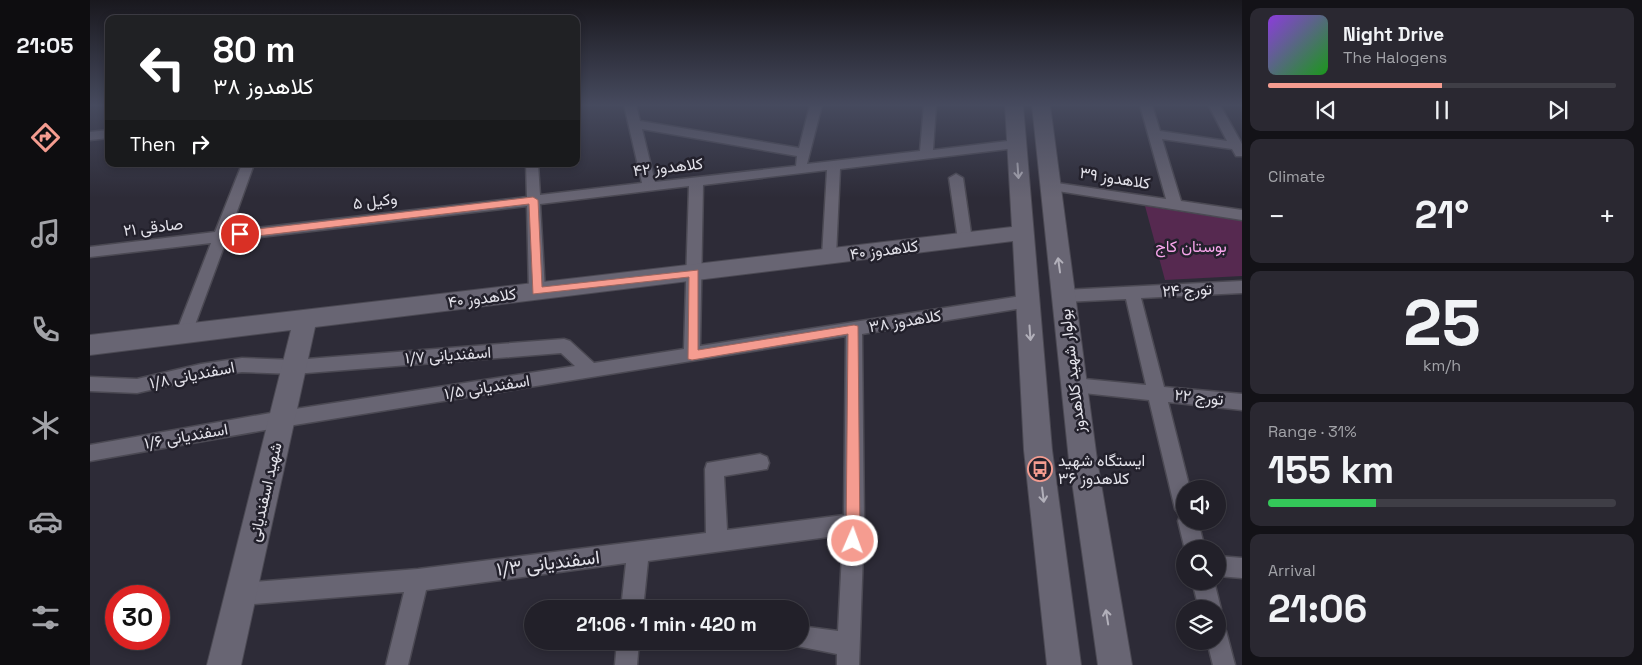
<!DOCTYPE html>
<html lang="en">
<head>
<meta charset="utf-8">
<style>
  :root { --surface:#222029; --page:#2a2831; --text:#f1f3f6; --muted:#a2a3a8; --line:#3f3e46; --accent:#f59c90 }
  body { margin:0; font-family:"Space Grotesk",Vazirmatn,sans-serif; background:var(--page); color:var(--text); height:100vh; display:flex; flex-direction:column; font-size:19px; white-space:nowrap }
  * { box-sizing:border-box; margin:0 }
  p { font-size:16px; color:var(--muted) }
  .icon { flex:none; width:28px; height:28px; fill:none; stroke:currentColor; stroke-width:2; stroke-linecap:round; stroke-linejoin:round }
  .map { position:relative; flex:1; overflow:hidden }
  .details { display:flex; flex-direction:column; gap:8px; padding:8px; background:#131217; width:400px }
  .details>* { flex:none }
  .guide { position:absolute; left:15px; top:15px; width:475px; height:152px; border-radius:10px; box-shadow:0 2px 8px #0003,0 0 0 1px var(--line); background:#202124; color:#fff; overflow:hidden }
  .controls { position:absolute; left:1086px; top:480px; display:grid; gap:10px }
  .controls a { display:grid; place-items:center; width:50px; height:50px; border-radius:50%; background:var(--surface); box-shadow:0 2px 8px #0003,0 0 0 1px var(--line); font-size:25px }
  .speed { position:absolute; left:15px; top:585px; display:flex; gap:10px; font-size:25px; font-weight:700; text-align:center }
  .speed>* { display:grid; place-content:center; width:65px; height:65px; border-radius:50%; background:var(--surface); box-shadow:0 2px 8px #0003,0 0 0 1px var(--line); line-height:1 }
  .speed .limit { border:8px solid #d22; background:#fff; color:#111 }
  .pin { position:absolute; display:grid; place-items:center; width:42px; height:42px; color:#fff; margin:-21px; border:2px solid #fff; border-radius:50%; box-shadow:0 1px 5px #0007 }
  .me { position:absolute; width:55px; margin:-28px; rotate:2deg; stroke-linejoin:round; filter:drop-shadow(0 0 4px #0008) }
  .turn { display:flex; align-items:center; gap:18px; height:105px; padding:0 25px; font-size:22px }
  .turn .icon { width:65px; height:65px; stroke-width:2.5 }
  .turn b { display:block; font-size:35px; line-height:42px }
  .then { display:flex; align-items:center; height:48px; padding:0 25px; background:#0003; gap:10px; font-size:19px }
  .big { font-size:38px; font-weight:800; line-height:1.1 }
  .details .widget { flex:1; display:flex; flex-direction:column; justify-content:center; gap:8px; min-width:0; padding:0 18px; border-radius:10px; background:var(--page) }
  .details .dial { align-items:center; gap:0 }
  .dial b { font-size:65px; line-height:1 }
  .song { display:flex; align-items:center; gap:15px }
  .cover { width:60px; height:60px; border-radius:8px; background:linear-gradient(135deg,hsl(270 70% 55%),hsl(120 70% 35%)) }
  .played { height:5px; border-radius:2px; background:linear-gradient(90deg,var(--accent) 50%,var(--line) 50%) }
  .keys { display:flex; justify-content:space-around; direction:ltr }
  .heat { display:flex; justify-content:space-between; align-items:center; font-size:28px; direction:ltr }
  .charge { height:8px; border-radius:4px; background:linear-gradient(90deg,#34c759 31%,var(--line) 0) }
  .trip { position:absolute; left:434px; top:600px; width:285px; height:50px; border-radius:25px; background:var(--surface); box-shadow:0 2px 8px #0003,0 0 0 1px var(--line); font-weight:800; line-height:50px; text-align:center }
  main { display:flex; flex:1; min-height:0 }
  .dock { display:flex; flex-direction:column; width:90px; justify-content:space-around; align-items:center; background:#0e0d10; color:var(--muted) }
  .dock .icon { width:35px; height:35px }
  .dock .current { color:var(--accent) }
  .dock b { font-size:22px; color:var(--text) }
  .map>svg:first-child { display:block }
</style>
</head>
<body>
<main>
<nav class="dock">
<b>21:05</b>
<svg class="icon current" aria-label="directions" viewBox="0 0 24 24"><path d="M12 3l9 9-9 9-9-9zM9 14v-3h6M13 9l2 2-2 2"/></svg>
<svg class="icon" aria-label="music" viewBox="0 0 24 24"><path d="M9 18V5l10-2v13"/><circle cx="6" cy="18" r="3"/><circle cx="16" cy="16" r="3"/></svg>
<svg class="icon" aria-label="phone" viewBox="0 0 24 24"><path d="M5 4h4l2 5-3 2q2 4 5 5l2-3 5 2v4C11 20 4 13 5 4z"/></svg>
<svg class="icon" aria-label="climate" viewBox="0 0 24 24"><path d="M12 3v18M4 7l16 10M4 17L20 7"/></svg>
<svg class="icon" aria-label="car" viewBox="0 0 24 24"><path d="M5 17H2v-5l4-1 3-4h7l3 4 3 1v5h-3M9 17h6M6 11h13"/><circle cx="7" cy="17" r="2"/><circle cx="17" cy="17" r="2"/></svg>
<svg class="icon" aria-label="filters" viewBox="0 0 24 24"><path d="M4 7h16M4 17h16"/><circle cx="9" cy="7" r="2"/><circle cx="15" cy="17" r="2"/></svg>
</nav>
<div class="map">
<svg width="1152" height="665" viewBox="0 0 1152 665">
  <rect width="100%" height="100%" fill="#2d2b37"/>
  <path fill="#562950" d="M1055,206L1152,221V276L1075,280Z"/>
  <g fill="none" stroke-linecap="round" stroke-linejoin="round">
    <defs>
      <g id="street">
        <path d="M534,105H546L550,121L709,148L720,105H732L717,164L830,151L834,105H846L843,150L926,140L932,144L926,148L750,169L746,256L744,260H734L732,256L737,170L613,185L610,346L938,295L944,297L946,301L944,305L938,307L772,334L774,524L769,665H747V654L702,645L701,641H710V626L748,631L753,535L558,561L553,609H531L536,563L336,590L318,665H296L314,592L151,605L143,602L140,594L143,586L151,583L328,569L616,533L615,469L617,463L670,454L677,457L679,463L677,469L634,476L637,530L754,515L756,336L192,427L0,461V445L192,411L485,366L471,353L204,374L152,372L111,378L47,393L0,391V377L47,379L111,364L152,358L204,360L474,339L480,341L504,363L594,349L599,186L450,204L455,291L452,295H442L439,291L437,206L136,241L102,333L100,338L94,339L88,338L86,333L121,243L0,257V247L125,232L152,164H164L140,231L437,197L436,164H448L450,195L552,183ZM552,129L707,156L706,166L565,182Z"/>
        <path d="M1050,105H1062L1070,131L1137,141L1119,106L1130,105L1152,144V156H1146L1142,149L1072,139L1091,201L1152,210V220L955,189L953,186L955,183L960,182L1076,199Z"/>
        <path d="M19,130V138L0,140V132Z"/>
        <path d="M866,174L873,178L882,240L875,245L868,240L859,178Z"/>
        <path d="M1152,281V293L1051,298L1074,387L1152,394V410L1078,402L1100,489H1095V521H1108L1115,549L1095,550L1088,521L1090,516L1085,509L1059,400L984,392L978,390L975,385L978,380L984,378L1056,385L1036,299L974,302L969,300L966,296L969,292L974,290Z"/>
        <path d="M1128,556L1152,558V578L1128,576Z"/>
        <path d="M1102,581H1124L1131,609L1128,617V609H1109Z"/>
        <path d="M1128,628L1136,631L1145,665H1123L1117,641H1128Z"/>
        <path d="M527,641H549L547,665H525Z"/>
      </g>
      <g id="secondary">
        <path d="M915,105H933L962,450L991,665H957L934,450L923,241L225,327L151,665H117L201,330L0,355V335L922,227Z"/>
        <path d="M942,105H960L1007,460L1042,665H1008L979,460Z"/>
      </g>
    </defs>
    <use href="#street" stroke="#4b4953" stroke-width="3"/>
    <use href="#secondary" stroke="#4b4953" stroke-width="2"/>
    <use href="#street" fill="#686573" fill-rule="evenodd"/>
    <use href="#secondary" fill="#686573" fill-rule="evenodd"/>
  </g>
  <defs><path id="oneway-shaft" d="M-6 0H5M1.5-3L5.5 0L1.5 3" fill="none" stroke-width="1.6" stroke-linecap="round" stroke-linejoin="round" transform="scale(1.25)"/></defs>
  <g stroke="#b2b0ba">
    <use href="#oneway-shaft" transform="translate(928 171) rotate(86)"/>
    <use href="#oneway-shaft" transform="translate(969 265) rotate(-98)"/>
    <use href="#oneway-shaft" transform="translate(940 333) rotate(86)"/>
    <use href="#oneway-shaft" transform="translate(953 495) rotate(83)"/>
    <use href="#oneway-shaft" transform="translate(1017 617) rotate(-99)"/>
  </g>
  <linearGradient id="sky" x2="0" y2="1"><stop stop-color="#19181e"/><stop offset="0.53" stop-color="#464a5e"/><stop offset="1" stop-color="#464a5e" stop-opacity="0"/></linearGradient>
  <rect width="1152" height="198" fill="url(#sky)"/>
  <path fill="#f59c90" stroke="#9f655e" d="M443,197L448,200L452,287L608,270V350L764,325L768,326L770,541L768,546L763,548L758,546L756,541L758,334L602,360L598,359L599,277L443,294L439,204L150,238L145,234L150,231Z"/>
  <defs>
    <symbol id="bus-ring" viewBox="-11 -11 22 22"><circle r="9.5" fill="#23212c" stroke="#f59c90" stroke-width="1.5"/><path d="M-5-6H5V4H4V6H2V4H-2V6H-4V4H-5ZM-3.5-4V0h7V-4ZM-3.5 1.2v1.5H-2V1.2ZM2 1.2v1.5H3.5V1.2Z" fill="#f59c90"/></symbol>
  </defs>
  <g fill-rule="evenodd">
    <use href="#bus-ring" x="936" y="455" width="28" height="28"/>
  </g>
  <g text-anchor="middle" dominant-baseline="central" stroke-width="5" stroke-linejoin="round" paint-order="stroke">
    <g font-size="16" fill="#e3e2ea" stroke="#23212c">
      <text transform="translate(578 167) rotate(-6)">کلاهدوز ۴۲</text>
      <text transform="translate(1025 178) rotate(9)">کلاهدوز ۳۹</text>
      <text transform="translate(285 201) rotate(-7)">وکيل ۵</text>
      <text transform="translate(63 227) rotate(-7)">صادقی ۲۱</text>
      <text transform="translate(794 250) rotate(-7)">کلاهدوز ۴۰</text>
      <text transform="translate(1097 290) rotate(-3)">تورج ۲۴</text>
      <text transform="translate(392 298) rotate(-7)">کلاهدوز ۴۰</text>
      <text transform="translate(815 321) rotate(-9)">کلاهدوز ۳۸</text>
      <text transform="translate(358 355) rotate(-4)">۱/۷ اسفندیانی</text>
      <text transform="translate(982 371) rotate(-97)">بولوار شهید کلاهدوز</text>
      <text transform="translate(102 375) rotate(-11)">اسفندیانی ۱/۸</text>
      <text transform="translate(397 387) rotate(-9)">اسفندیانی ۱/۵</text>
      <text transform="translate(1109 397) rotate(6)">تورج ۲۲</text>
      <text transform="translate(96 436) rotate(-10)">اسفندیانی ۱/۶</text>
      <text transform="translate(175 492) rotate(-77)">شهید اسفندیانی</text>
    </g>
    <g font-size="16" fill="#f7a5eb" stroke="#23212c">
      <text x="1101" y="246">بوستان کاج</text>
    </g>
    <g font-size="16" fill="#e3e2ea" stroke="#23212c" text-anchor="start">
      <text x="968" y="460">ایستگاه شهید<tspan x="968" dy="18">کلاهدوز ۳۶</tspan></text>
    </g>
    <g font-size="19" fill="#e3e2ea" stroke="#23212c">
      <text transform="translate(458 563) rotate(-7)">اسفندیانی ۱/۳</text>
    </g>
  </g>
</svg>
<div class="controls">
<a><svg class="icon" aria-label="sound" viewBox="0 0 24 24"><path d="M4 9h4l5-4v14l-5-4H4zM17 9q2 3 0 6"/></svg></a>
<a><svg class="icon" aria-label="search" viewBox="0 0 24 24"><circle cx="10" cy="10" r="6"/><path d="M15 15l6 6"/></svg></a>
<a><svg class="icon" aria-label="layers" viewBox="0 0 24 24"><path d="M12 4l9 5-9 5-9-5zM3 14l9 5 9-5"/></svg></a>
</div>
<div class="speed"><div class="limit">30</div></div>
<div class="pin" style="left:150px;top:234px;background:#d93025"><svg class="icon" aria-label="arrive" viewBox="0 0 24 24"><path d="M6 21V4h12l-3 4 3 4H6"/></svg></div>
<svg class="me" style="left:763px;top:541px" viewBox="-20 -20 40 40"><circle r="17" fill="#f59c90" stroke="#fff" stroke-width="3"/><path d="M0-11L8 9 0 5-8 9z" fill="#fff"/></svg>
<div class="trip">21:06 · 1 min · 420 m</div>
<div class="guide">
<div class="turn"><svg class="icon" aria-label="left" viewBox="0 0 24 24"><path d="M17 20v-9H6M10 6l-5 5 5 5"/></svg><div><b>80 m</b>کلاهدوز ۳۸</div></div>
<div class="then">Then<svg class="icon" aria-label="right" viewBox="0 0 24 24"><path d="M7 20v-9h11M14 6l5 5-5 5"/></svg></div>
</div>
</div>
<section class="details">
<div class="widget">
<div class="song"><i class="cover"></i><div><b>Night Drive</b><p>The Halogens</p></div></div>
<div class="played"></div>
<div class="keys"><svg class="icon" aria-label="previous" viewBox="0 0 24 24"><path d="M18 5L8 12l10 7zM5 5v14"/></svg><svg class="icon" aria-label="pause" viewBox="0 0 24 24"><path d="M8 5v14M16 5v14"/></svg><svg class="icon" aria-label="next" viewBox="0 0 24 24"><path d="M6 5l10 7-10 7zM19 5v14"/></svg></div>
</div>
<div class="widget"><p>Climate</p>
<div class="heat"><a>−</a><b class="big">21°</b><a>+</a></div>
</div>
<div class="widget dial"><b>25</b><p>km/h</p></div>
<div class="widget"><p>Range · 31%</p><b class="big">155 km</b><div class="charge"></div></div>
<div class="widget"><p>Arrival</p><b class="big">21:06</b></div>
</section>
</main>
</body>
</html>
